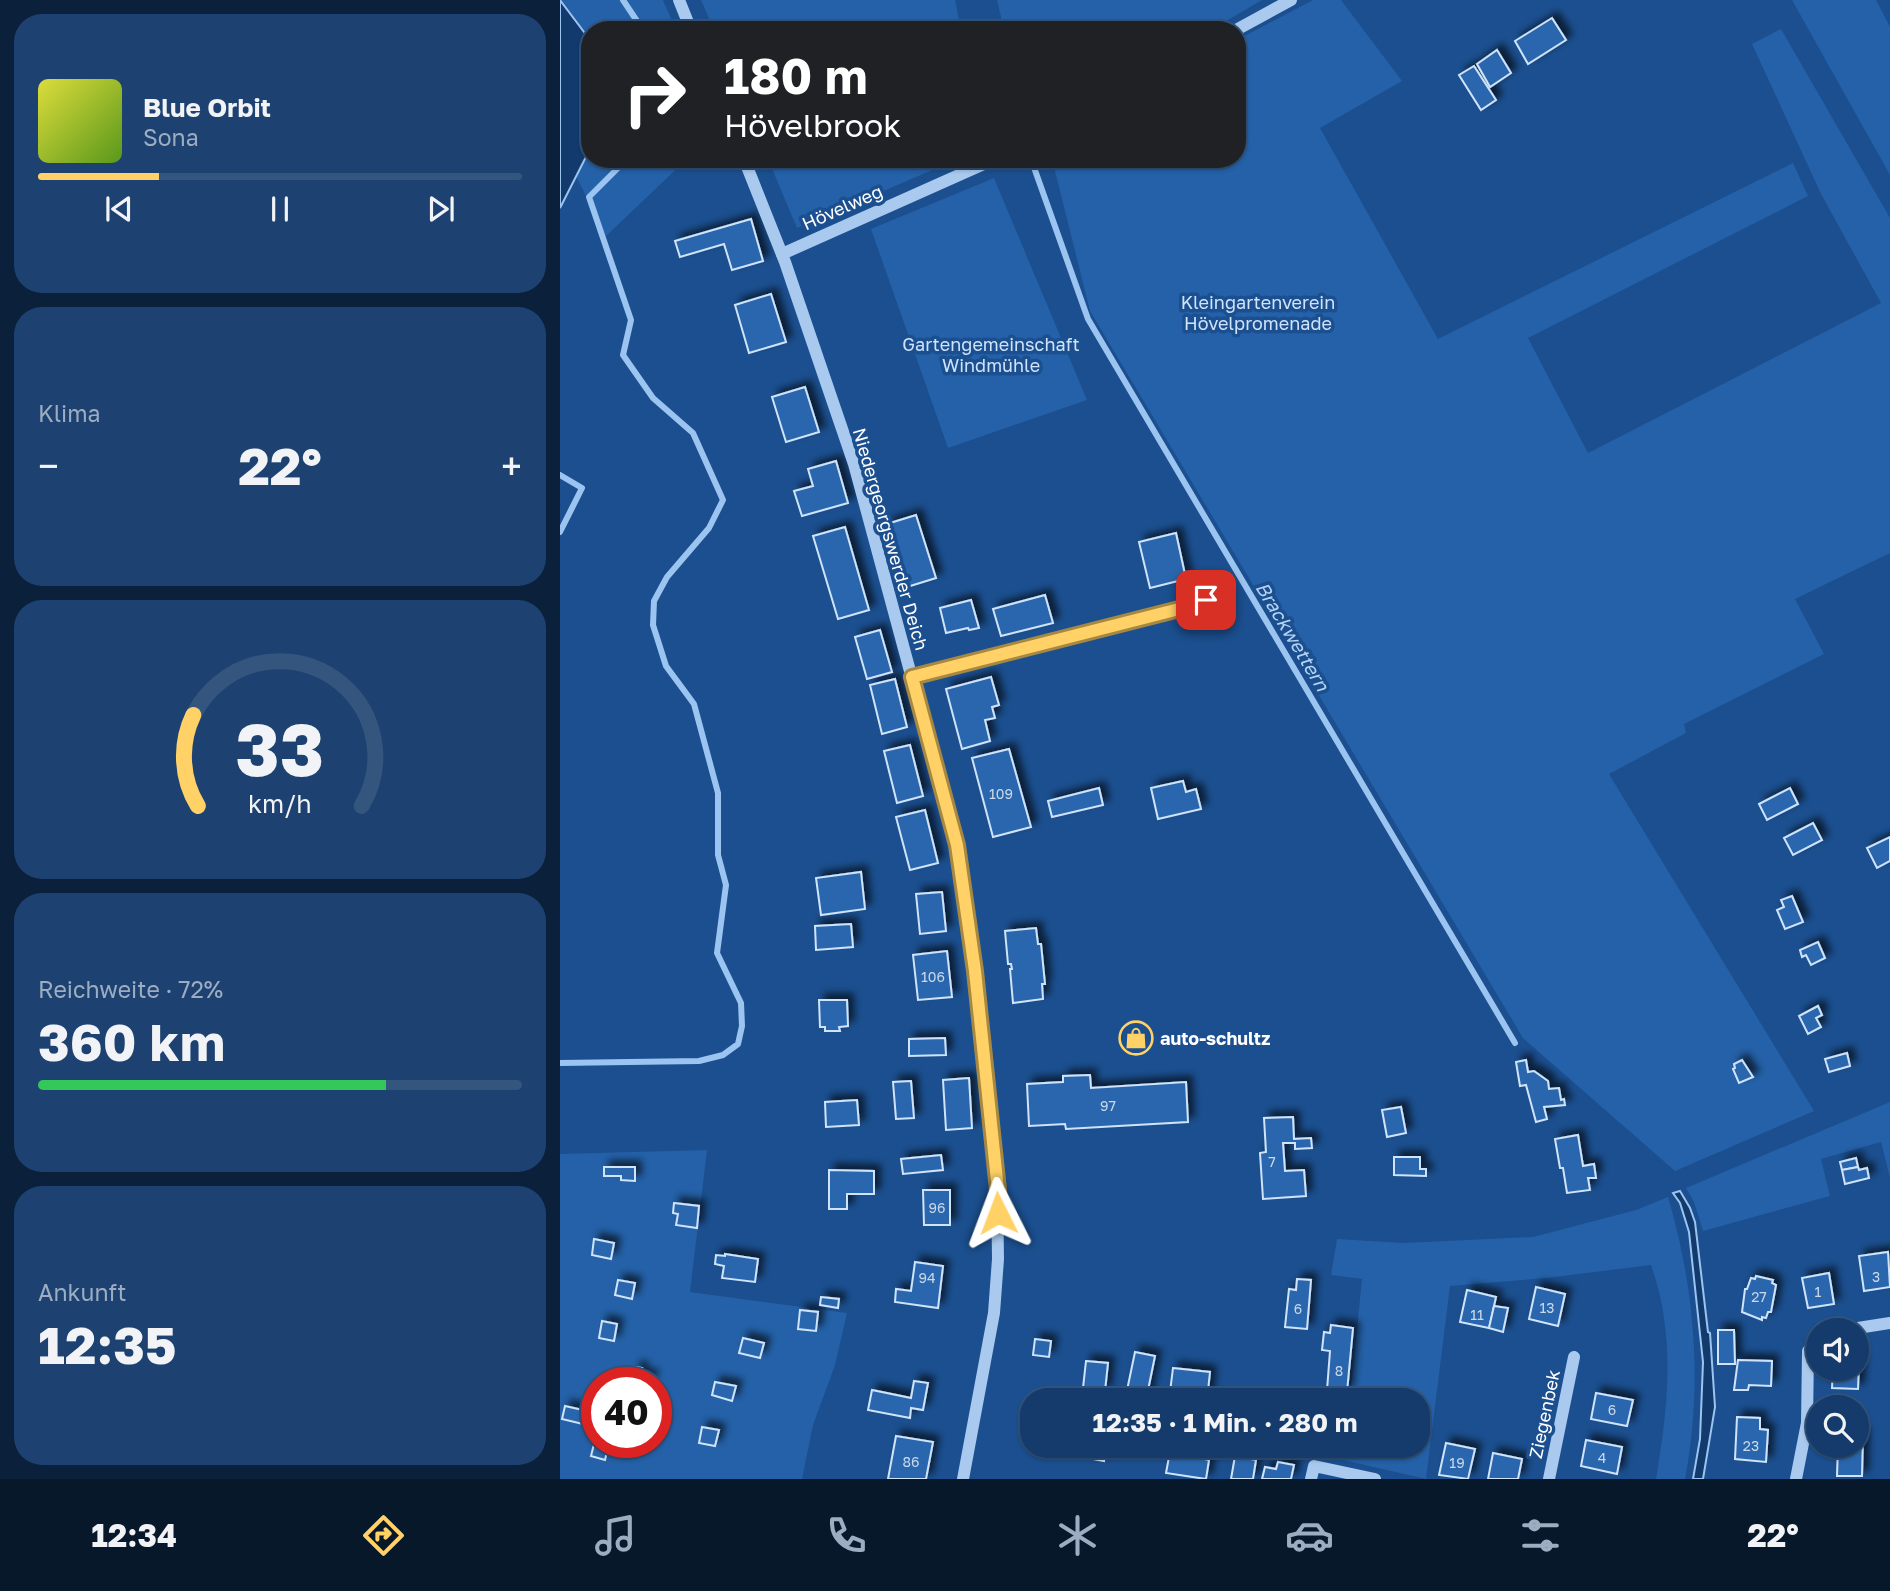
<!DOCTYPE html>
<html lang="de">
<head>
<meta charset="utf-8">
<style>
  :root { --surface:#143b6b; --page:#1d4271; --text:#f1f3f6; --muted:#9dadc1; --line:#33557e; --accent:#ffd166 }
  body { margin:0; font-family:"Golos Text",sans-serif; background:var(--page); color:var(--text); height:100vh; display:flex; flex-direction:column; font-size:26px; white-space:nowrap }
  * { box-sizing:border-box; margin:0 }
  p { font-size:23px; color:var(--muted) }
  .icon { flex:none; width:38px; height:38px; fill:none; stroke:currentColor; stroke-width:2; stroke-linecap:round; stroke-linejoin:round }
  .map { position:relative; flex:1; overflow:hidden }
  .side { display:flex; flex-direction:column; gap:14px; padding:14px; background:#0b203b; width:560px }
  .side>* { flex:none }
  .hud { position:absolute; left:21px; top:21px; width:665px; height:147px; border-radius:28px; box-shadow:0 2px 5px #0004,0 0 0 2px var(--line); background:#202124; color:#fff; overflow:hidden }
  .buttons { position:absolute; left:1246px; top:1318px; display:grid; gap:14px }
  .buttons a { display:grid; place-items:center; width:63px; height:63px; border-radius:50%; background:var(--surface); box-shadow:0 2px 5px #0004,0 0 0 2px var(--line); font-size:35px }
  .speed { position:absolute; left:21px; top:1367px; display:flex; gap:14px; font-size:35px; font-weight:700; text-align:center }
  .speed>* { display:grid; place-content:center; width:91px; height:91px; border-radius:50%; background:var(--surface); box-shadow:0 2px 5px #0004,0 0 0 2px var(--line); line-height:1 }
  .speed .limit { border:10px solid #d22; background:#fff; color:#111 }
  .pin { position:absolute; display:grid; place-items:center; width:60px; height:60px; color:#fff; margin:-30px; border-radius:14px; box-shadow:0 4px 10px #0006 }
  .me { position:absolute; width:77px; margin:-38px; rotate:357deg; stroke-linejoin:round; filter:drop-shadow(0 0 5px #0008) }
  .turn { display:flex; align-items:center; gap:24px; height:147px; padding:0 28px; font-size:32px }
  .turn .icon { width:91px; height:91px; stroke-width:2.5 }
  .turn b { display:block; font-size:49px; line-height:60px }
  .big { font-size:52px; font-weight:700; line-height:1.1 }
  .side .tile { flex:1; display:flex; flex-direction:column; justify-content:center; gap:10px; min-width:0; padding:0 24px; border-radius:28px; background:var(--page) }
  .side .dial { align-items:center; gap:0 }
  .dial svg { height:182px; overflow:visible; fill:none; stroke:var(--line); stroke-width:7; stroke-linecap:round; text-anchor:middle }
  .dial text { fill:var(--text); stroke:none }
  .song { display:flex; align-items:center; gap:21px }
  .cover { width:84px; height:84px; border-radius:10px; background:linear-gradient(135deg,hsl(60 70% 55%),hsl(90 70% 35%)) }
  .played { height:7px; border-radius:4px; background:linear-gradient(90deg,var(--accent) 25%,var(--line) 25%) }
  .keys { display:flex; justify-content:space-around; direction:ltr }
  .heat { display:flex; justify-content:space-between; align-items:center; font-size:38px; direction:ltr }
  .charge { height:10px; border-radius:5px; background:linear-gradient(90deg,#34c759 72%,var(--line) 0) }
  .trip { position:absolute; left:460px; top:1388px; width:410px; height:70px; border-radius:28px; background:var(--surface); box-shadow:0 2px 5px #0004,0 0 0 2px var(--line); font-weight:700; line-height:70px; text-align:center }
  .menu { display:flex; height:112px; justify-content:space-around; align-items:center; background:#08182b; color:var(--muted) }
  .menu .icon { width:49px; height:49px }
  .menu .active { color:var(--accent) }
  .menu b { font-size:32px; color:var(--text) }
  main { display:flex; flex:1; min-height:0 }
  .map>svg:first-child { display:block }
</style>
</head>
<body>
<main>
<section class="side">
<div class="tile">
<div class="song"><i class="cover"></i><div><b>Blue Orbit</b><p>Sona</p></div></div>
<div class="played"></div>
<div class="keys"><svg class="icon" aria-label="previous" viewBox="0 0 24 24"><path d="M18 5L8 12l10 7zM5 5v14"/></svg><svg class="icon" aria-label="pause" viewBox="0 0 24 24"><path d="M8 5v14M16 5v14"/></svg><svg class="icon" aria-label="next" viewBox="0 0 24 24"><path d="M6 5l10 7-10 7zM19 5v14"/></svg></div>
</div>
<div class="tile"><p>Klima</p>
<div class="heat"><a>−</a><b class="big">22°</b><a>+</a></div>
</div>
<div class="tile dial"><svg viewBox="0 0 100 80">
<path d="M14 69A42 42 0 1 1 86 69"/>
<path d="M14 69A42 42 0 0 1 12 29" stroke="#ffd166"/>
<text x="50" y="56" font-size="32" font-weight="700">33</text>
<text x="50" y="72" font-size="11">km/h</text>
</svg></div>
<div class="tile"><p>Reichweite · 72%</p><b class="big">360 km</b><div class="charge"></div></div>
<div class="tile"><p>Ankunft</p><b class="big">12:35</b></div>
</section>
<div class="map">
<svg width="1330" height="1479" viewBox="0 0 1330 1479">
  <defs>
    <filter id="shadow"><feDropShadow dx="6" dy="-6" stdDeviation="3.5" flood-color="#0009"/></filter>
  </defs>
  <rect width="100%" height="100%" fill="#1b4f8f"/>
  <g fill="#2461a8" fill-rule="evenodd">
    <path d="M2,0H103L116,30H30V40Z"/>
    <path d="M141,0H395L401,30H154Z"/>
    <path d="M437,0H702L651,30H444Z"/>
    <path d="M753,0H781L842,81L760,128L878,339L1233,163L1248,196L968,338L1028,453L1321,303L1261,194L1192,44L1221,29L1330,218V553L1235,599L1264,654L1124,724L1126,733L1049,774L1254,1111L1115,1171L963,1038L530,311L492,159H677V40Z"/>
    <path d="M1232,0H1316L1330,27V175Z"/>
    <path d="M30,149V159H127L46,236L16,176Z"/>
    <path d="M208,159H398L237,228Z"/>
    <path d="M434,178L527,400L388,448L311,229Z"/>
    <path d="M1330,1102V1178L1321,1142L1261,1159L1270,1196L1143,1231L1134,1202L1126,1188Z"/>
    <path d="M147,1150L130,1292L287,1313L275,1365L253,1425L242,1479H0V1154ZM37,1382H96V1442H37Z"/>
    <path d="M1108,1197C1135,1289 1143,1384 1125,1479H1096C1108,1407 1116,1335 1091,1265L986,1278L890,1286L866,1479L783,1460L785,1446H858V1400H790L802,1279L771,1275L777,1239L843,1243L973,1237L1076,1210Z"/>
  </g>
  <g fill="#123a6d" stroke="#9cc4f0" stroke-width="2">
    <path d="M0,0L30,40V149L0,208Z"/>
    <path d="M1120,1191L1130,1208L1135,1222L1148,1332L1150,1333L1155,1407L1143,1479H1133L1140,1439L1143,1362L1129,1232L1120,1203L1113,1193Z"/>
  </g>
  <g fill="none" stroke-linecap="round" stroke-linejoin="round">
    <g stroke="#9cc4f0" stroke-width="6">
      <path d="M63,0L83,30"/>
      <path d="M471,159L528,319L955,1043"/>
      <path d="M0,475L22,488L0,532"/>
      <path d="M0,1063L139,1061L163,1055L178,1044L182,1026L181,1003L157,953L166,885L158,855V793L134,704L106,666L93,625L94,601L107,577L149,528L163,500L133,433L93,398L63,355L71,320L29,197L67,159"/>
    </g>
  </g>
  <g fill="#2a66ad" stroke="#cfe3fa" stroke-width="2" filter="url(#shadow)">
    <path d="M992,18L1006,40L968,64L955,41Z"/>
    <path d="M937,50L951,73L930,87L917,64Z"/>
    <path d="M914,66L936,100L921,110L899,75Z"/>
    <path d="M191,219L203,261L172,270L164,244L120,257L115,241Z"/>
    <path d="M211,294L226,342L189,353L175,305Z"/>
    <path d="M245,387L259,432L226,442L212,397Z"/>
    <path d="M276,461L288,503L242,516L234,491L253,486L248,469Z"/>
    <path d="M356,515L376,578L347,587L327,524Z"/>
    <path d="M285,527L309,610L278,619L253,536Z"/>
    <path d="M616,533L626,579L590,588L579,542Z"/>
    <path d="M485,595L493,623L441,636L433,609Z"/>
    <path d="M411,600L419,628L409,630L408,628L386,633L380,608Z"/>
    <path d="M320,630L332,672L307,679L295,637Z"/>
    <path d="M431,677L439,705L432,707L435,718L425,720L430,741L402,749L386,689Z"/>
    <path d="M335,679L347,727L322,734L310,685Z"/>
    <path d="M350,745L363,796L337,803L324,751Z"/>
    <path d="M449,749L471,827L433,837L412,758Z"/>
    <path d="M623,781L626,792L636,789L641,809L598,819L591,788Z"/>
    <path d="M539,788L543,805L492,817L488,801Z"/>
    <path d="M1230,788L1238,804L1207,820L1199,804Z"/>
    <path d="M365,810L378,863L350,870L336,817Z"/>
    <path d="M1253,823L1262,840L1233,855L1224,838Z"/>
    <path d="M1330,837V861L1317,868L1307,848Z"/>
    <path d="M301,872L305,909L261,915L256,878Z"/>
    <path d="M382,892L386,931L360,934L356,894Z"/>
    <path d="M1232,896L1243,922L1225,929L1217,910L1224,907L1221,900Z"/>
    <path d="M291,924L293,947L256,950L255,926Z"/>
    <path d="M476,928L478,944H481L485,984H482L483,999L453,1003L450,969H452L451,964H448L445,931Z"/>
    <path d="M1258,942L1265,958L1251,965L1246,955L1242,957L1240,950Z"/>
    <path d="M387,951L392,997L358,1000L353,955Z"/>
    <path d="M259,1000H287L288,1026L279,1027L280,1031H265V1027H260Z"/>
    <path d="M1258,1006L1262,1015L1256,1018L1261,1027L1248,1034L1239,1016Z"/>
    <path d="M385,1038L386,1055L349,1056V1039Z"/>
    <path d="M1287,1053L1290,1066L1269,1072L1265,1059Z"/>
    <path d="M966,1060L968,1072L974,1071L988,1081L989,1089L999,1088L1001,1100L1004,1099L1005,1105L984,1107L987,1119L976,1122L966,1085L960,1086L956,1062Z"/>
    <path d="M1182,1060L1193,1077L1179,1083L1173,1069L1175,1068L1174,1064Z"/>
    <path d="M530,1075L531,1088L626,1082L628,1122L506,1129L505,1124L469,1126L467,1084L503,1082V1076Z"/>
    <path d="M409,1078L412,1128L386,1130L383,1080Z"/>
    <path d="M351,1081L354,1118L336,1119L333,1082Z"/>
    <path d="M297,1100L299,1125L266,1127L265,1102Z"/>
    <path d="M841,1107L846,1133L827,1137L822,1110Z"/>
    <path d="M733,1117L734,1139L751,1138L752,1148L735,1149V1143H723L725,1171L744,1170L746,1196L703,1199L700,1153L706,1152L704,1118Z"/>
    <path d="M1018,1135L1023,1166L1034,1164L1036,1178H1028L1030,1190L1007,1193L1003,1168H1000L995,1139Z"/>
    <path d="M381,1155L383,1170L343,1174L341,1159Z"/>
    <path d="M834,1157H860V1169H866V1176L834,1175Z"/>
    <path d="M1296,1158L1298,1167L1282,1170L1280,1162Z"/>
    <path d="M44,1167H75V1181L61,1180V1176H44Z"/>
    <path d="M1298,1167L1299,1170L1307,1168L1309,1178L1285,1184L1282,1170Z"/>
    <path d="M269,1170L314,1171V1194H287V1209H269Z"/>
    <path d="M363,1190H390V1225H364Z"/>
    <path d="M114,1203L139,1206L137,1228L116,1225L118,1214L113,1213Z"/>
    <path d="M34,1239L54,1243L51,1259L32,1255Z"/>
    <path d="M1328,1252L1330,1287L1304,1291L1299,1256Z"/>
    <path d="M165,1254L198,1259L195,1282L162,1278L164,1266L155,1264L156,1255L165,1256Z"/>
    <path d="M355,1262L383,1266L378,1308L335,1302L336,1289L351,1291Z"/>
    <path d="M1269,1273L1274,1304L1248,1308L1242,1278Z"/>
    <path d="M1196,1276L1213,1280L1212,1283L1216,1285L1211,1312H1208L1206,1318L1202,1317V1320L1182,1312L1185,1289H1187L1191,1278L1195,1279Z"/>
    <path d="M737,1279L751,1280L747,1329L725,1327L729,1289L736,1290Z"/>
    <path d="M58,1280L75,1283L72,1299L55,1295Z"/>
    <path d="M976,1287L1005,1294L998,1326L969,1319Z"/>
    <path d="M907,1290L936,1297L929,1328L900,1322Z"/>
    <path d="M261,1297L279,1299L278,1308L260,1305Z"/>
    <path d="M934,1306L948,1308L943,1332L929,1328Z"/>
    <path d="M240,1310L258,1312L256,1331L238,1329Z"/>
    <path d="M42,1321L57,1324L54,1341L39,1338Z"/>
    <path d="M771,1325L793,1328L787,1392L767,1390L770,1351L762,1350L764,1332L770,1333Z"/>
    <path d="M1158,1330H1174L1175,1364H1158Z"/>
    <path d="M183,1338L204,1343L200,1358L179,1353Z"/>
    <path d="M475,1339L491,1341L489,1357L473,1355Z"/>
    <path d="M575,1352L595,1356L586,1400H565Z"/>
    <path d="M1178,1360L1212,1361L1211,1386L1189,1385L1188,1390H1174Z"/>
    <path d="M526,1361L548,1363L545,1391L523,1388Z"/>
    <path d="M1297,1363H1299L1298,1389L1272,1388L1273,1368H1297Z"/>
    <path d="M75,1367L82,1368L81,1374L92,1376L91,1382H58V1378L73,1381Z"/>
    <path d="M613,1368L650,1372L647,1400H609Z"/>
    <path d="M354,1381L368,1383L363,1410L351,1408L350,1418L308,1410L312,1390L351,1398Z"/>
    <path d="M155,1382L176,1386L172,1401L152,1395Z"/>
    <path d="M1036,1393L1073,1400L1067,1426L1031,1419Z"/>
    <path d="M5,1406L27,1411L23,1424L2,1419Z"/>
    <path d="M1177,1417L1200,1418V1429L1208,1430L1206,1462L1175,1459Z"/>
    <path d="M142,1427L159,1430L155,1446L139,1443Z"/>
    <path d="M1297,1435H1303L1302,1476H1277L1278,1446H1297Z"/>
    <path d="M336,1436L373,1442L366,1479H328Z"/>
    <path d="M35,1440L49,1443L45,1460L31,1456Z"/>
    <path d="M1026,1440L1062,1447L1057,1474L1021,1466Z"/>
    <path d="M886,1443L915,1449L908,1479L879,1475Z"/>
    <path d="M496,1446H546L544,1461L517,1456V1453L504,1450L503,1454L495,1453Z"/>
    <path d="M611,1446H638L637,1454L640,1458L649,1460L646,1479L606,1473Z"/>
    <path d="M933,1453L962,1459L958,1479H928Z"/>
    <path d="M675,1456L696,1460L693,1479H671Z"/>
    <path d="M718,1462L734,1465L731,1479H702L705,1467L716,1469Z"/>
  </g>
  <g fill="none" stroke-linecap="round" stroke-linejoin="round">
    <g stroke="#a9c9ee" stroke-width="12">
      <path d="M119,0L131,30"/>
      <path d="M676,30L731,0"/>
      <path d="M184,159L225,262L294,464L397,845L415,971L437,1190L438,1259L434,1313L403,1479"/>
      <path d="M222,254L435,159"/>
      <path d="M352,677L631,606L661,593"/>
      <path d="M1285,1330L1330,1323"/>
      <path d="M751,1479L754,1466L815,1479"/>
      <path d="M989,1479L1014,1357"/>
      <path d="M1236,1479L1247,1423L1248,1351L1258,1339"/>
    </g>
  </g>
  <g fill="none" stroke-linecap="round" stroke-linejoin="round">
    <defs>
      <path id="route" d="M438,1213V1190L415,971L397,845L352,677L631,606L646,600"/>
    </defs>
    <use href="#route" stroke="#a68842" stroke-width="18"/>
    <use href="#route" stroke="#ffd166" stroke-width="12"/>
  </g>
  <defs>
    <symbol id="shop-ring" viewBox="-11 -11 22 22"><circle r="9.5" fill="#1b4f8f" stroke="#ffd166" stroke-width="1.5"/><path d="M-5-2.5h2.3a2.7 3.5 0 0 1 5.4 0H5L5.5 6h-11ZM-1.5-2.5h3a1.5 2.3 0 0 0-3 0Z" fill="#ffd166"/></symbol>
  </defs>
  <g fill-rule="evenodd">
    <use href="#shop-ring" x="557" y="1019" width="38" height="38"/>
  </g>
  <g text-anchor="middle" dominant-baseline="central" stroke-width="7" stroke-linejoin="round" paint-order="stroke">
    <g font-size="14" fill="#cad9ea">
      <text x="441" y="793">109</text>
      <text x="373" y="976">106</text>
      <text x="548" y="1105">97</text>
      <text x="712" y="1161">7</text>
      <text x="377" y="1207">96</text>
      <text x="1316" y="1276">3</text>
      <text x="367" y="1277">94</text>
      <text x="1258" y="1291">1</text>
      <text x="1199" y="1296">27</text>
      <text x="987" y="1307">13</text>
      <text x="738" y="1308">6</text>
      <text x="917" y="1314">11</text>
      <text x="779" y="1370">8</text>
      <text x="1052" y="1409">6</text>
      <text x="1191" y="1445">23</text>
      <text x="1042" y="1457">4</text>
      <text x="351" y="1461">86</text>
      <text x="897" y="1462">19</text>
    </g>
    <g font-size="18" fill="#fff" stroke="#1b4f8f">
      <text transform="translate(282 207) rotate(-24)">Hövelweg</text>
      <text transform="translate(331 539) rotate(74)">Niedergeorgswerder Deich</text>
      <text transform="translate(984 1414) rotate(-78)">Ziegenbek</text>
    </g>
    <g font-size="18" fill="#cfe3fa" stroke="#1b4f8f">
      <text x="698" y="302">Kleingartenverein<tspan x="698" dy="21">Hövelpromenade</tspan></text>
      <text x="431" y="344">Gartengemeinschaft<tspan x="431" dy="21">Windmühle</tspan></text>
    </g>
    <g font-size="18" font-weight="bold" fill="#fff" stroke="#1b4f8f" text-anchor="start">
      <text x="600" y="1038">auto-schultz</text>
    </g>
    <g font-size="19" font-style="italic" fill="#b5d3f5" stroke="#1b4f8f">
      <text transform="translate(733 636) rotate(59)">Brackwettern</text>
    </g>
  </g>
</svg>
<div class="buttons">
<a><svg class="icon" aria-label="sound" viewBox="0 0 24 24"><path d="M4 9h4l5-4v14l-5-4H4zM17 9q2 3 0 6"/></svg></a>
<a><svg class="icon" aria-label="search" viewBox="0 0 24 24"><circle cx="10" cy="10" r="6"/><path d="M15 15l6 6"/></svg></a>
</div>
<div class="speed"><div class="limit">40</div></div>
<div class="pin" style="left:646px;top:600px;background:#d93025"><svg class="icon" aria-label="arrive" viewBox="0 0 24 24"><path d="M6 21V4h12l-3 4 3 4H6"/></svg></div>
<svg class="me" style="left:438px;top:1213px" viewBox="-20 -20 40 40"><path d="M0-17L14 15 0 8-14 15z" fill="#ffd166" stroke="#fff" stroke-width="4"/></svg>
<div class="trip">12:35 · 1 Min. · 280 m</div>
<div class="hud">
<div class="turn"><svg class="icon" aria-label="right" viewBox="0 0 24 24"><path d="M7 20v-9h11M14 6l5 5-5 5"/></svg><div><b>180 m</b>Hövelbrook</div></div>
</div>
</div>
</main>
<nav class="menu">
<b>12:34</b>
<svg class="icon active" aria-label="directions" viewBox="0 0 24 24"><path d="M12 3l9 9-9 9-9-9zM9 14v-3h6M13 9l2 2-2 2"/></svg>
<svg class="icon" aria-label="music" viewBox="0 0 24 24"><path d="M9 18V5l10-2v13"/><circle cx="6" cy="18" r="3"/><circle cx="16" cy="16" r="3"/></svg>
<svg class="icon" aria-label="phone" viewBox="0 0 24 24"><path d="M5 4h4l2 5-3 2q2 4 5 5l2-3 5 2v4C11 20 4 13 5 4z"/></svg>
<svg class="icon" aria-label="climate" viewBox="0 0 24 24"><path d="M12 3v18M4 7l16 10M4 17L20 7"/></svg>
<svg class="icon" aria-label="car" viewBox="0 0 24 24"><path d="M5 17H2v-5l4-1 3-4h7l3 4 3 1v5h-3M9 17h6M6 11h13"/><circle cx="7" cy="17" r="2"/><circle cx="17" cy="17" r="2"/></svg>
<svg class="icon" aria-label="filters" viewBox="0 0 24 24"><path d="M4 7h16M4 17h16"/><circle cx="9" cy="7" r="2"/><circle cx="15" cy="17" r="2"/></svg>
<b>22°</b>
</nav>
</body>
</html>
